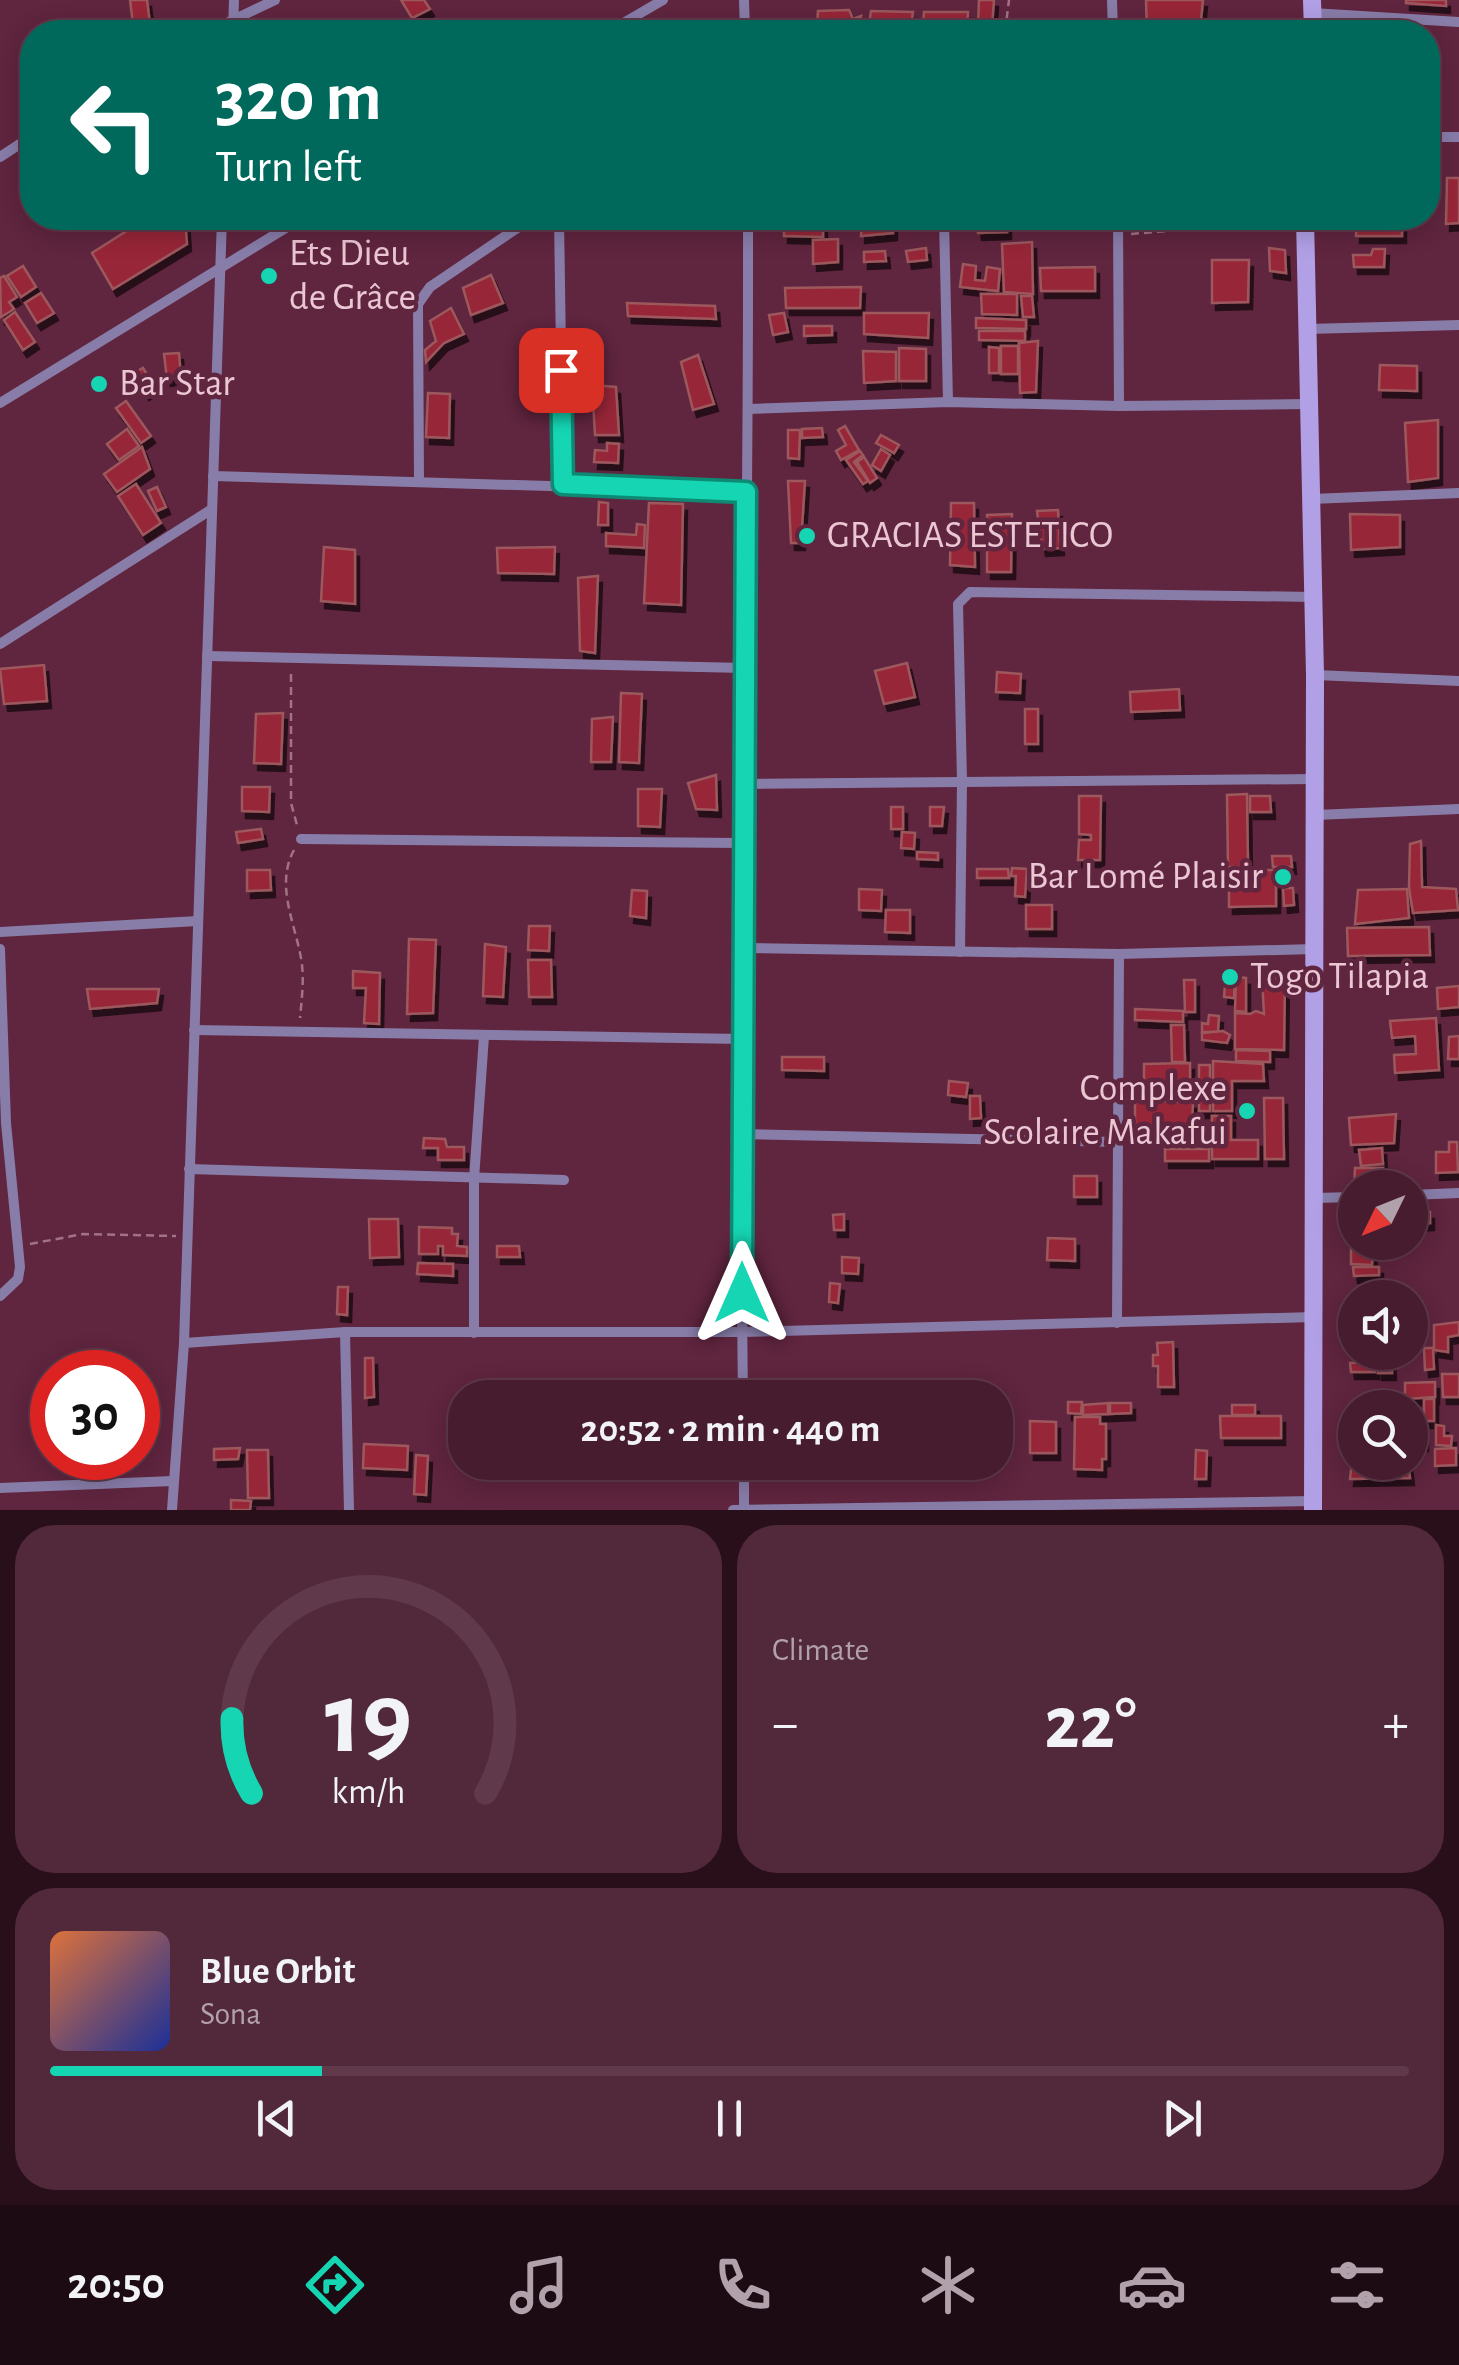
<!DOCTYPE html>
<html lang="en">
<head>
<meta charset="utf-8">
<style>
  :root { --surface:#481c2f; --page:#52293b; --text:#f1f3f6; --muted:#b1a1aa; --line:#603a4b; --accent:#15d5b3 }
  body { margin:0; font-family:"Alegreya Sans",sans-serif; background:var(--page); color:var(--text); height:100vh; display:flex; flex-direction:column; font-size:38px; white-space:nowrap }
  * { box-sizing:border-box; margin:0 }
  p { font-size:32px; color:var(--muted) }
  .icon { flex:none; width:55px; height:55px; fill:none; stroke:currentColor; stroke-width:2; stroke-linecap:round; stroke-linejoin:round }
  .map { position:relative; height:1510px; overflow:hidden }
  .panel { display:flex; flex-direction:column; gap:15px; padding:15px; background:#280f1a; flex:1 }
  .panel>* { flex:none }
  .hud { position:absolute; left:20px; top:20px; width:1420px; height:210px; border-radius:40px; box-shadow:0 5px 25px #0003,0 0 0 2px var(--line); background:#00695c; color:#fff; overflow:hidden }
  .needle { width:65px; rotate:227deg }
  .tools { position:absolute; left:1338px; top:1170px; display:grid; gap:20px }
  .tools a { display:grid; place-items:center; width:90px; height:90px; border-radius:50%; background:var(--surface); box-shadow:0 5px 25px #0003,0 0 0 2px var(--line); font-size:50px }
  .speed { position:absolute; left:30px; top:1350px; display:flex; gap:20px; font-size:50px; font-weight:700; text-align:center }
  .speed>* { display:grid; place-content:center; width:130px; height:130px; border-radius:50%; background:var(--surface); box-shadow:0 5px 25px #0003,0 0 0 2px var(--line); line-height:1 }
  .speed .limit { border:15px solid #d22; background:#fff; color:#111 }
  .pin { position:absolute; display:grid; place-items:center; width:85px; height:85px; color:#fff; margin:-42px; border-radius:20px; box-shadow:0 5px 15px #0006 }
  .me { position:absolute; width:110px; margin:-55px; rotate:0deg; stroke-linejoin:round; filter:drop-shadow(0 0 8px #0008) }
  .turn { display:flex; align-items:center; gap:35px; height:210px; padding:0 30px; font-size:45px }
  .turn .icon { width:130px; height:130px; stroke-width:2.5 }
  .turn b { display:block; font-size:70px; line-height:85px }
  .big { font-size:75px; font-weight:700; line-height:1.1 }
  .panel .tile { flex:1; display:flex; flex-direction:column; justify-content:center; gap:15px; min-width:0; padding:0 35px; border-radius:40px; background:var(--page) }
  .panel .dial { align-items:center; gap:0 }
  .dial svg { height:260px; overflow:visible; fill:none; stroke:var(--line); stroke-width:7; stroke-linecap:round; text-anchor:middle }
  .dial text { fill:var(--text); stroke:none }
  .song { display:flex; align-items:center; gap:30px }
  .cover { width:120px; height:120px; border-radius:15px; background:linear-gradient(135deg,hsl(20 70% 55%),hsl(230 70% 35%)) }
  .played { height:10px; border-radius:5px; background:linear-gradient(90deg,var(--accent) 20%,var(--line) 20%) }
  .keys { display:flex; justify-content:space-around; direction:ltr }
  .heat { display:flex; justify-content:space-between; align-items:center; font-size:55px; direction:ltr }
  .panel .tiles { flex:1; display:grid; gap:15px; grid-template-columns:1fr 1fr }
  .tile:last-child { grid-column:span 2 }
  .trip { position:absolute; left:448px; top:1380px; width:565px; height:100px; border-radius:40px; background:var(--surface); box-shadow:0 5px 25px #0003,0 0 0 2px var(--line); font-weight:700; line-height:100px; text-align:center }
  .tabs { display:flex; height:160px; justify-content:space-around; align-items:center; background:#1d0b13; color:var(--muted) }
  .tabs .icon { width:70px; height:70px }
  .tabs .on { color:var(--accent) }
  .tabs b { font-size:45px; color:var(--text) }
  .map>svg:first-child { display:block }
</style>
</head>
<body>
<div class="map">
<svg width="1459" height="1510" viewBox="0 0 1459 1510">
  <defs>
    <filter id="shadow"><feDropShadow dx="4" dy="7" stdDeviation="0" flood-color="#0009"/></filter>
  </defs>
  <rect width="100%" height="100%" fill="#60253f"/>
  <g fill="#972539" stroke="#9c585d" stroke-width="2.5" filter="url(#shadow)">
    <path d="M130,0H147L151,32H134Z"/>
    <path d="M401,0H424L430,9L412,18Z"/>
    <path d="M979,0H994L992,26H978Z"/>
    <path d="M1146,0H1203L1200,30L1147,32Z"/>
    <path d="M1406,0H1446V6L1406,3Z"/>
    <path d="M849,10L853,19L861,16L859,25L817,26L818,11Z"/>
    <path d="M871,11L913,12L911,25H869Z"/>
    <path d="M924,12H968L967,27L923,26Z"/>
    <path d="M1447,178H1459V223L1446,224Z"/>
    <path d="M147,218H185L187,244L113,289L92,253Z"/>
    <path d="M862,218H893V233L861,236Z"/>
    <path d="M976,218H1007V232L978,233Z"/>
    <path d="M1357,218H1402V236H1356Z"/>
    <path d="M784,225L823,226V237L784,236Z"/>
    <path d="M838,239V262L813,264V240Z"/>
    <path d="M1032,242L1033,294L1004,292L1002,244Z"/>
    <path d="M926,248L927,260L908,262L906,251Z"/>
    <path d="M1269,248L1285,250L1286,273L1270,271Z"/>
    <path d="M1373,249H1385L1384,267H1354L1353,255H1371Z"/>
    <path d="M885,251L886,261L864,262V252Z"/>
    <path d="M1212,260H1249L1248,302L1212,303Z"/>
    <path d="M963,264L976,266L975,280L985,281L987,267L1000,269L998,291L960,287Z"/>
    <path d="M23,266L36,287L21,297L7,276Z"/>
    <path d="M1095,267V291H1041L1040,268Z"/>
    <path d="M491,275L503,303L471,315L463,288Z"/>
    <path d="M4,276L17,297L9,302L14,309L1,317L0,278Z"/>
    <path d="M861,287L860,308H786L785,288Z"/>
    <path d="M41,293L54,313L37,323L25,303Z"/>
    <path d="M981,294H1017V315L982,314Z"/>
    <path d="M1021,296H1032L1034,317H1023Z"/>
    <path d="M627,303L715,306L716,319L628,316Z"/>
    <path d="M451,308L464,334L444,343L426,362L425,350L436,341L430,321Z"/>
    <path d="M15,312L35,342L23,350L4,320Z"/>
    <path d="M784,313L788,332L773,335L769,315Z"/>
    <path d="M864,313H929L928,338L864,334Z"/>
    <path d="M976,318L1026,320V329L976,328Z"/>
    <path d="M804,326H832V335L804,336Z"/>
    <path d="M979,331H1025V341L979,340Z"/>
    <path d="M1038,341L1036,392L1020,393L1019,343Z"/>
    <rect x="1001" y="346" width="17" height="28"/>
    <path d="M989,347L999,348V373H989Z"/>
    <path d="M899,348L926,349V381H899Z"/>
    <path d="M863,351L896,352V381L864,383Z"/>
    <path d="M179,353L181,378L167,379L164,354Z"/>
    <path d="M698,355L714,404L693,410L681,362Z"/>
    <path d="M1380,365L1417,366V391L1379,390Z"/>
    <path d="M143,368L155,387L145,393L134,373Z"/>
    <path d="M592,385L616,387L619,435H595Z"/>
    <path d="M428,393L450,394L449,438L426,437Z"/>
    <path d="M126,401L151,436L141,443L116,408Z"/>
    <path d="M1438,420V478L1408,482L1405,423Z"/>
    <path d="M845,426L859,450L841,460L836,451L846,445L838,430Z"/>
    <path d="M822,428L823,437L802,438V429Z"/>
    <path d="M127,429L139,446L119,460L107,444Z"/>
    <path d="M788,430H800L799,459L788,458Z"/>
    <path d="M881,435L899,445L894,453L876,443Z"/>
    <path d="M607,443L619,444L618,463L594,462L595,450L607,451Z"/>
    <path d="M142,447L150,469L117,492L104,474Z"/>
    <path d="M881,449L890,455L881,471L872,465Z"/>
    <path d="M860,451L863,455L854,462L868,481L863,484L846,460Z"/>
    <path d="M864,457L877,478L870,483L857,462Z"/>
    <path d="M788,481H805L801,543H791Z"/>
    <path d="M136,484L161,523L143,535L118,496Z"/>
    <path d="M157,487L166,507L157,511L148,491Z"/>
    <path d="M599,502L608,503V525H598Z"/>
    <path d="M649,503L683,504L681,605L644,603Z"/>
    <path d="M951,503H974L975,567L950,565Z"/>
    <path d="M1058,510L1060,548L1042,549L1037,511Z"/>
    <path d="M1012,514L1011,572H987V515Z"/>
    <path d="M1350,514L1400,515V547L1351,550Z"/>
    <path d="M637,524L645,525L644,548L606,546V533L636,535Z"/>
    <path d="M324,547L355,550V604L321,601Z"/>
    <path d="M555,547L554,574L498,573L497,548Z"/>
    <path d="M598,576L595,653L580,651L578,578Z"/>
    <path d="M907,663L915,697L884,704L875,671Z"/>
    <path d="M44,665L47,701L4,704L0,669Z"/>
    <path d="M997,672L1021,674L1020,693L996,692Z"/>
    <path d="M1179,689L1180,710L1131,712L1130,692Z"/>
    <path d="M621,693L642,694L639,763L619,762Z"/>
    <rect x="1025" y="709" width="13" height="35"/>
    <path d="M283,713L281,764L254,763L256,714Z"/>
    <path d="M613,717L611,762H591L592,719Z"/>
    <path d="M716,775L717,810L696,809L688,783Z"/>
    <path d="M242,787H270L269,812L242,811Z"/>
    <path d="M638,789H662L660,827L638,826Z"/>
    <path d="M1247,794L1248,867H1228L1227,795Z"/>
    <path d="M1079,796H1101L1100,860H1078L1079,840H1091V835L1079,834Z"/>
    <path d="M1250,796H1270L1271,812H1250Z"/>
    <rect x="891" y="807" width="12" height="22"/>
    <path d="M930,807H944L942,826H930Z"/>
    <path d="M261,829L263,839L238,843L236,832Z"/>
    <path d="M902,832L915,833L914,849L901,848Z"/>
    <path d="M1421,841L1422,887L1456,889L1458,910L1413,913L1409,888L1410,844Z"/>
    <path d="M917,852L938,853V860L917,859Z"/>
    <path d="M1272,856H1291L1292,867H1273Z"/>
    <path d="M1012,868L1027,869L1025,897L1015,896L1016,876H1011Z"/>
    <path d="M977,869H1008L1009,878H977Z"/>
    <path d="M247,870H270L271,890L247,891Z"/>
    <path d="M1229,870H1276V906L1229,907Z"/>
    <path d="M1283,888H1293L1294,905L1284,906Z"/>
    <path d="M859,889L882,890L881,911L859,910Z"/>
    <path d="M1407,889L1409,918L1355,924L1358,890Z"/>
    <path d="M632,890L647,891L646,918L630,916Z"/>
    <rect x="1026" y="905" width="26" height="24"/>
    <path d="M886,910H910V933L885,932Z"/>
    <path d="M529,926H550L549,951L528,950Z"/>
    <path d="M1429,927L1430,955L1348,956L1347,928Z"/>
    <path d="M409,939L436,940L433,1013L407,1014Z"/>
    <path d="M485,944L506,947L503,997L483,996Z"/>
    <path d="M528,960H551L552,997H529Z"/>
    <path d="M353,971L380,973L379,1024L364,1023L366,988H353Z"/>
    <path d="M1226,973H1235L1234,998L1224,997Z"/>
    <path d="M1236,977L1246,978V1012L1235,1011Z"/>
    <path d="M1262,978H1285L1284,1050L1235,1049V1013L1250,1014L1256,1011L1264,1014Z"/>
    <path d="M1184,980H1195V1012H1185Z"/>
    <path d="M1459,986V1007L1438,1009L1437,988Z"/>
    <path d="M87,989H159L157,1003L90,1009Z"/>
    <path d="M1135,1009L1183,1011V1022L1135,1020Z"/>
    <path d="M1209,1015L1219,1016L1218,1032H1202V1023L1208,1024Z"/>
    <path d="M1436,1018L1439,1070L1395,1073L1394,1055L1416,1054L1415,1036L1392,1038L1390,1021Z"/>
    <path d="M1171,1025H1184L1185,1062H1172Z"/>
    <path d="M1223,1031L1230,1035L1227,1043L1202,1040V1033Z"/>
    <path d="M1459,1036V1059H1448L1449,1037Z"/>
    <path d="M1236,1050L1270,1051V1062L1236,1061Z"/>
    <path d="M782,1057H824V1071L782,1070Z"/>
    <path d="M1213,1061L1263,1064L1264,1081H1232V1111H1213Z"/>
    <path d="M1190,1063V1093H1144V1064Z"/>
    <rect x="1199" y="1065" width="11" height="46"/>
    <path d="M949,1081L968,1083L966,1097L948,1095Z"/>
    <path d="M970,1096H980L981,1118L970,1119Z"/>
    <path d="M1264,1098H1283L1284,1159H1265Z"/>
    <path d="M1135,1100L1193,1102L1192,1129L1135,1128Z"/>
    <path d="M1396,1114L1394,1143L1351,1145L1349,1118Z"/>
    <path d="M1212,1116H1231V1140H1258V1159H1212Z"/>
    <path d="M424,1138L445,1139L447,1147H464V1160H438V1148H423Z"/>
    <path d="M1449,1142H1457L1458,1172L1436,1173V1152H1449Z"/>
    <path d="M1382,1148L1383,1164L1361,1166L1359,1150Z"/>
    <rect x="1165" y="1149" width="44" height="12"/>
    <path d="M1355,1168H1383L1382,1187L1354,1188Z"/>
    <rect x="1074" y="1176" width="23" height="21"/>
    <path d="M1419,1212H1430V1223L1410,1224V1219H1419Z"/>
    <path d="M844,1214V1230H834L833,1215Z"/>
    <path d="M369,1219H398L399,1257L370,1258Z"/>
    <path d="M419,1227L452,1228V1234H458L457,1246L467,1247V1256L443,1255V1246H438V1254H419Z"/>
    <path d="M1048,1238L1075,1239V1261L1047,1260Z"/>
    <path d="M497,1246H519L520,1257H497Z"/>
    <path d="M1351,1249H1373L1372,1265L1351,1264Z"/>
    <path d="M842,1257L859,1258L858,1274L842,1273Z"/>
    <path d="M418,1263L453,1264V1276L417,1274Z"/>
    <path d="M1353,1267H1379V1275L1354,1276Z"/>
    <path d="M830,1283L840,1284L838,1303L829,1302Z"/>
    <path d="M338,1287H348L347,1315L337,1314Z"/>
    <path d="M1459,1322V1335L1448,1337V1352L1434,1350V1325Z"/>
    <path d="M1173,1342L1174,1387H1158V1366H1153V1355H1158L1157,1343Z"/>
    <path d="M1424,1348H1433L1434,1369L1425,1370Z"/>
    <path d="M1369,1352H1391L1392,1373H1378V1358H1368Z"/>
    <path d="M365,1358H373L374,1397L365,1398Z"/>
    <path d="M1375,1362V1372H1351L1350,1363Z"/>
    <path d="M1442,1374H1459V1397H1443Z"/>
    <path d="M1435,1382V1397L1405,1399V1383Z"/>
    <rect x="1424" y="1399" width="10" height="22"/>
    <path d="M1068,1402H1082L1081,1414L1068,1413Z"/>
    <path d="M1108,1403V1414L1083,1415V1405Z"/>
    <path d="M1110,1403H1131V1413L1110,1414Z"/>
    <rect x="1232" y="1405" width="23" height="10"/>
    <path d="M1220,1416H1281V1438H1221Z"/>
    <path d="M1075,1417H1100V1424H1106V1459H1102V1470L1074,1469Z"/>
    <path d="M1030,1421L1056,1422V1453H1030Z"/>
    <path d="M1414,1422L1424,1423V1444H1413Z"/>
    <path d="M1436,1425L1444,1426V1436H1452L1451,1446L1436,1445Z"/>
    <path d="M364,1444L408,1446L407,1470L363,1468Z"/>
    <path d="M240,1448L238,1459L214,1460V1449Z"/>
    <path d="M1456,1448V1465L1435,1466V1449Z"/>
    <path d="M247,1450H268L269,1498H248Z"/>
    <path d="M1196,1450L1207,1451L1206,1479H1195Z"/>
    <path d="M1353,1453L1355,1462H1408L1410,1478L1350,1479Z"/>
    <path d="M416,1455L428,1456L426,1495L414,1494Z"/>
    <path d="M231,1500L251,1501L250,1510H231Z"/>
  </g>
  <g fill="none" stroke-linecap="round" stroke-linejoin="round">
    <g stroke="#a37286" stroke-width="2.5" stroke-dasharray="8 5" stroke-linecap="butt">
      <path d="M1005,32L1009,0"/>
      <path d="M1131,234L1287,221"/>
      <path d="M291,674V803L297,825"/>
      <path d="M294,850C276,883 293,919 300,953C305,975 302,996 300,1018"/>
      <path d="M30,1244L83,1234L176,1236"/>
    </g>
    <g stroke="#887da9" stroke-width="10">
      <path d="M744,0L745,32"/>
      <path d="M1112,0L1113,32"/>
      <path d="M1312,13L1459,22"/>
      <path d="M208,32L275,0"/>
      <path d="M233,32L234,0"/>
      <path d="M608,32L663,0"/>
      <path d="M1428,137H1459"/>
      <path d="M0,157L32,136"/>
      <path d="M559,218L563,484"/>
      <path d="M944,218L948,402"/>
      <path d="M1118,218L1119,406"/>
      <path d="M1307,329L1459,325"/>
      <path d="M0,403L302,218"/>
      <path d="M748,409L948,402L1119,406L1309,404"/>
      <path d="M213,476L746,492"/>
      <path d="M419,481L418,304L430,287L532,218"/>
      <path d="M1311,499L1459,493"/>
      <path d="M0,644L212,509"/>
      <path d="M207,656L745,668"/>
      <path d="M1315,675L1459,681"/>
      <path d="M743,784L1314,779"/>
      <path d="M1315,815L1459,809"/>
      <path d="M301,839L742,843"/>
      <path d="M0,932L198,921"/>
      <path d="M745,948L1119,954L1315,949"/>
      <path d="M0,949L6,1123L20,1267L18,1279L0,1296"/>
      <path d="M960,952L962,781L958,604L970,592L1314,597"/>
      <path d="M194,1030L744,1039"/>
      <path d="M741,1134L1118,1142"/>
      <path d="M189,1169L564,1180"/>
      <path d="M1410,1195L1459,1193"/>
      <path d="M1314,1198L1355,1197"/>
      <path d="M1117,1323L1119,954"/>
      <path d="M345,1332L349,1510"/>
      <path d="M474,1333V1179L484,1036"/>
      <path d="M184,1343L345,1332H742L1314,1317"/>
      <path d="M743,1398C738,1004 749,611 748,218"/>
      <path d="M744,1462V1510"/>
      <path d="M0,1488L173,1481"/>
      <path d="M172,1510L184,1343L222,218"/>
      <path d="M733,1510L1313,1501"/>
    </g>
    <g stroke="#b2a0e6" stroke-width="18">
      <path d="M1312,0L1313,32"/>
      <path d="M1305,218L1315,675L1313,1510"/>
    </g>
  </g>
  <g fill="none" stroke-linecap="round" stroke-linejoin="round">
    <defs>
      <path id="route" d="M561,370L563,484L746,492L742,1293"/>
    </defs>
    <use href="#route" stroke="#0e8a74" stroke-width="25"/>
    <use href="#route" stroke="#15d5b3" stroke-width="18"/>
  </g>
  <g fill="#15d5b3" stroke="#60253f" stroke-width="4">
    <circle cx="269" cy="276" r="10"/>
    <circle cx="99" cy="384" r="10"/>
    <circle cx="807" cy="536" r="10"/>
    <circle cx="1283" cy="877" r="10"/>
    <circle cx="1230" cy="977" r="10"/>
    <circle cx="1247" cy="1111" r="10"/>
  </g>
  <g text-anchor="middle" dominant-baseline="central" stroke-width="9" stroke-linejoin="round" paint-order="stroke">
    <g font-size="38" fill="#ebc6d3" stroke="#60253f" text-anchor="start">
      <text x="289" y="254">Ets Dieu<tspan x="289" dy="44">de Grâce</tspan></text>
      <text x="119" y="384">Bar Star</text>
      <text x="827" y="536">GRACIAS ESTETICO</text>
      <text x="1263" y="877" text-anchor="end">Bar Lomé Plaisir</text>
      <text x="1250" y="977">Togo Tilapia</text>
      <text x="1227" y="1089" text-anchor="end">Complexe<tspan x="1227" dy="44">Scolaire Makafui</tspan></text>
    </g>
  </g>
</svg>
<div class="tools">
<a><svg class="needle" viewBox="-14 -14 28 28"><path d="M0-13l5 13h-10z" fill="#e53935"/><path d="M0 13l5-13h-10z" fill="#b1a1aa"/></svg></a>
<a><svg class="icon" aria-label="sound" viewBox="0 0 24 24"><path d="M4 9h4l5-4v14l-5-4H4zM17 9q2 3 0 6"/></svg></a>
<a><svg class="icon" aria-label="search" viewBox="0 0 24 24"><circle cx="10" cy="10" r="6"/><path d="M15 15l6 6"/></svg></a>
</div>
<div class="speed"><div class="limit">30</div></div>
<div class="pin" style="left:561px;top:370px;background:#d93025"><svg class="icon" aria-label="arrive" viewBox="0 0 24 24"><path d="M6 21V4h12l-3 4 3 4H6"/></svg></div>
<svg class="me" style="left:742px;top:1293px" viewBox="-20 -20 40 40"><path d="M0-17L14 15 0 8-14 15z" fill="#15d5b3" stroke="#fff" stroke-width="4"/></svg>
<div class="trip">20:52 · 2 min · 440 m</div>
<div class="hud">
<div class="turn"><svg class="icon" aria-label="left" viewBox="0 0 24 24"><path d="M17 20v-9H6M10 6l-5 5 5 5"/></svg><div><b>320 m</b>Turn left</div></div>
</div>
</div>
<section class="panel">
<div class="tiles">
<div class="tile dial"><svg viewBox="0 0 100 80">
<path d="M14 69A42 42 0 1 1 86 69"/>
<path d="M14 69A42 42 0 0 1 8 46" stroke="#15d5b3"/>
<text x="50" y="56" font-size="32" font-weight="700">19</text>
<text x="50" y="72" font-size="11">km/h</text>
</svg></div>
<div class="tile"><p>Climate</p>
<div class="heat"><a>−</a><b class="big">22°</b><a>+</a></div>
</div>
<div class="tile">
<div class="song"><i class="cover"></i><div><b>Blue Orbit</b><p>Sona</p></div></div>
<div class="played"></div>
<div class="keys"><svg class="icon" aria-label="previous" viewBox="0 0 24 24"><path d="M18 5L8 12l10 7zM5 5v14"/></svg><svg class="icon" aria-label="pause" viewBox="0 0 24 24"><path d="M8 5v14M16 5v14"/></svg><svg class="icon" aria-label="next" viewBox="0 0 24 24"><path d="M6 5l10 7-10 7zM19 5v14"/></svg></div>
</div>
</div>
</section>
<nav class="tabs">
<b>20:50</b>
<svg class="icon on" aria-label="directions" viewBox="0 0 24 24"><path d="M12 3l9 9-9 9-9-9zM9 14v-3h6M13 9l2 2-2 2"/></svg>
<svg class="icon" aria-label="music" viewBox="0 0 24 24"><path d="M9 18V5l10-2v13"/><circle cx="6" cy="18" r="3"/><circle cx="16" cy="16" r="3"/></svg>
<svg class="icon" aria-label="phone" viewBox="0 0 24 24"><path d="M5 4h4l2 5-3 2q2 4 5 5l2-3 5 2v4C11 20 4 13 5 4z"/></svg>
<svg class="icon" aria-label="climate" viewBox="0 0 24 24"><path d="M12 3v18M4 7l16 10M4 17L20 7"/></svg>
<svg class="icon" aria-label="car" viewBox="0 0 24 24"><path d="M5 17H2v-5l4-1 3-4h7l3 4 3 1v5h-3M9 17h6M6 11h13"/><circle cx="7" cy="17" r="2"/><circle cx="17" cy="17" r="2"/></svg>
<svg class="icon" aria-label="filters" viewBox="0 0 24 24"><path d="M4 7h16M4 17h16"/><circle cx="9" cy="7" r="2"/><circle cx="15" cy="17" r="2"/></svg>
</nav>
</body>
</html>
